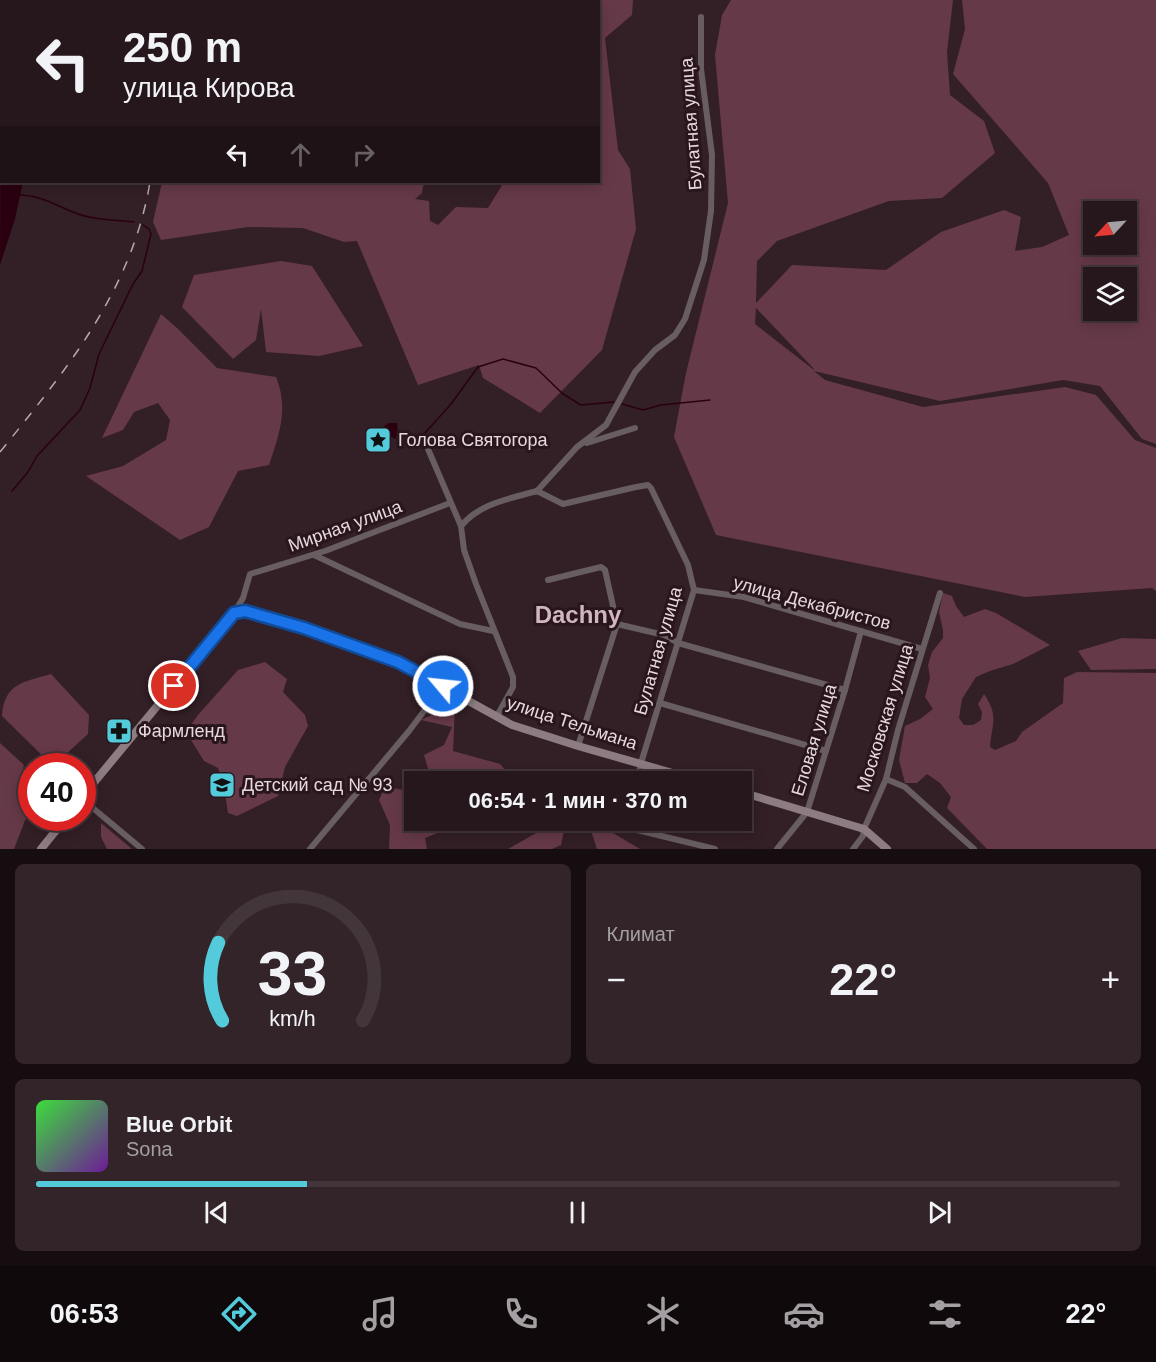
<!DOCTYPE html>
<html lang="ru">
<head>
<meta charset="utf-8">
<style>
  :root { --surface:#26171c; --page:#322429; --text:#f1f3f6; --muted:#a49fa3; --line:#42363b; --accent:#53cbdb }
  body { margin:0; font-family:Helvetica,sans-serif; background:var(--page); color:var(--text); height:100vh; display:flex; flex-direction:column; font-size:22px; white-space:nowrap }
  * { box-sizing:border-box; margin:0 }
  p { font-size:20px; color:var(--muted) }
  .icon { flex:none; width:33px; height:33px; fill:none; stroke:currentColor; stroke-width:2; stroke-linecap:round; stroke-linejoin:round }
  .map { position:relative; height:849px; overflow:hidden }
  .side { display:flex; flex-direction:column; gap:15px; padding:15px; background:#150d0f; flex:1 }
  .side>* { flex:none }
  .hud { position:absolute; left:0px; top:0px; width:600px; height:183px; box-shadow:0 3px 15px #0003,0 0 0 2px var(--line); background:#26171c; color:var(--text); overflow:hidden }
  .needle { width:39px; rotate:244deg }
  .fabs { position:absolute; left:1083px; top:201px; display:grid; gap:12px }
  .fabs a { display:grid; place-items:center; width:54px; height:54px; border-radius:0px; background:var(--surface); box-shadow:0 3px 15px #0003,0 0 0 2px var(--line); font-size:30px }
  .speed { position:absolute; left:18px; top:753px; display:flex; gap:12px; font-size:30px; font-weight:700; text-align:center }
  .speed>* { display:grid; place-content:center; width:78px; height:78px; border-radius:50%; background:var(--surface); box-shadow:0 3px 15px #0003,0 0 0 2px var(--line); line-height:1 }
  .speed .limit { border:9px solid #d22; background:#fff; color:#111 }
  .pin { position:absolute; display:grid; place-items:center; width:51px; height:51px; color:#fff; margin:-26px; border:3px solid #fff; border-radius:50%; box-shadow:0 2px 6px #0007 }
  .me { position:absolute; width:66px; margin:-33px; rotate:298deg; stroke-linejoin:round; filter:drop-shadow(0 0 4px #0008) }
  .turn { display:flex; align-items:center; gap:21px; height:126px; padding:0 24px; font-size:27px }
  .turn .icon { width:78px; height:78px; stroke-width:2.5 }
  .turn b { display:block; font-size:42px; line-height:51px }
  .lanes { display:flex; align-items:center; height:57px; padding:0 24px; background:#0003; justify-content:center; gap:30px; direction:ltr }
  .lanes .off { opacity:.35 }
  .big { font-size:45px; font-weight:800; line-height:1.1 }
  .side .card { flex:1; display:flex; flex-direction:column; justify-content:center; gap:9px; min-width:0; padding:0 21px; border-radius:9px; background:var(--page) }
  .side .dial { align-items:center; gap:0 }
  .dial svg { height:156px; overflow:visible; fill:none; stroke:var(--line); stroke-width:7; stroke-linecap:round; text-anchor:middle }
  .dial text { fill:var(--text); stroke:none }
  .song { display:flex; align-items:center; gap:18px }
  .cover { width:72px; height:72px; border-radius:9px; background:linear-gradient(135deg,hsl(120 70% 55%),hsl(280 70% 35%)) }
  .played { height:6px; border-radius:3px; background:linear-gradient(90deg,var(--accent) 25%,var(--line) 25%) }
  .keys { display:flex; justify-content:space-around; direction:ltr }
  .heat { display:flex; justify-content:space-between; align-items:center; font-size:33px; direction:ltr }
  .side .tiles { flex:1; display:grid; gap:15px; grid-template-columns:1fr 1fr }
  .card:last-child { grid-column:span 2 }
  .trip { position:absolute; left:404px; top:771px; width:348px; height:60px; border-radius:0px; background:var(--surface); box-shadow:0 3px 15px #0003,0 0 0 2px var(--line); font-weight:800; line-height:60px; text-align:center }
  .dock { display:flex; height:96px; justify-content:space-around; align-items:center; background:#0f090b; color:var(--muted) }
  .dock .icon { width:42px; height:42px }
  .dock .current { color:var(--accent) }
  .dock b { font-size:27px; color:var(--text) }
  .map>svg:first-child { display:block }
</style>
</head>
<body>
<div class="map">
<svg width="1156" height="849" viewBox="0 0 1156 849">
  <rect width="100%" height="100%" fill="#331f26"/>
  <g fill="#663948" fill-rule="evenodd">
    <path d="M234,0H433L234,2Z"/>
    <path d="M483,0H633L632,15L605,38L618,150L630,169L636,229L602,350L540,413L483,378L479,365L418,385L357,241L344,242L303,228L248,227L161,240L153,222L162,182H424L422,193L415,199L429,201L430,221L438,225L456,207L488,208L504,182H598V2L479,1Z"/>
    <path d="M731,0H953L947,52L950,95L984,121L995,153L942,198L889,201L777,241L757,261L756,303L792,265L886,270L941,232L1004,210L1021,217L1015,251L1042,247L1069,235L1048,183L953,74L965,29L962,0H1156V444L1142,439L1100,386L1063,380L940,401L814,371L825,380L923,407L1065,387L1096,395L1135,440L1156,448V591L1152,588L1025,597L716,535L674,437L686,373L728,203L715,55L722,15ZM1094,212H1126V244H1094ZM1094,278H1126V310H1094ZM756,308L814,369V370L755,324Z"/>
    <path d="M281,261L312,266L363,346L319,356L266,352L261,309L256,340L233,359L182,307L194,275Z"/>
    <path d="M161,314L177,328L217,368L276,377C289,409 279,435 269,465L238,471L209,527L180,540L86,476L123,466L166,440L170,420L158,403L134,412L123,430L102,438Z"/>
    <path d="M943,593L952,596L956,606L964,617L985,609L996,613L1050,645L1013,664L990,671L976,677L962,699L959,718L964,725H973L981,720L982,712L978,704L984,694C999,716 992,723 990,747L995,750L1016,741L1022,732L1063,703L1064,678L1077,672L1156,673V849H987L947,808L951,797L940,783L927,774L917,783H905L899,760L905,726L920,719L933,709L925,697L930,678L928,665L932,652L943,638V630L939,612Z"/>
    <path d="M1122,638L1156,639V669L1091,670L1078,651Z"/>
    <path d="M265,662L287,679L283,692L305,715L308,726L285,767L278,796L237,816L228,813L224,786L218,768L204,761L186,732L198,715L238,670Z"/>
    <path d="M51,674L89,715L88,734L53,766L2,716C4,683 24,682 51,674Z"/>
    <path d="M455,707L453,751L500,764L514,779L519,781L438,782L431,779L424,755L444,745L452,727L421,720L440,711Z"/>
    <path d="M0,743L24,765L20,780L31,794V805L14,849H0Z"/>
    <path d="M385,787L404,790L414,804V820L476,821H467L425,838L427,849H389L390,825L379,800Z"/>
    <path d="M521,821L551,823L564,831L561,845L552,849H508L538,832L536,824L529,830L519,832Z"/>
    <path d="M101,823L132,849H107L101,837Z"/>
    <path d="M591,831L613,833L640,849H597Z"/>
  </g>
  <g fill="#2a0011">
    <path d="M1,3L2,182H23L15,219L0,265Z"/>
    <path d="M389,423H397L398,435L395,439L384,433L383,427Z"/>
  </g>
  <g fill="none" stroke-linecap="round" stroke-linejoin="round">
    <g stroke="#2a0011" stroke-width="1.5">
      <path d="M19,195C40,195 55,205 73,212C91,220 115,220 134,222"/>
      <path d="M622,404L643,410L661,405L710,400"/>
      <path d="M398,435L403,442L425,433L451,404L478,367L503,359L536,368L563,394L581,405L614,402"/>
      <path d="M12,491L28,472L37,456L80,410L90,388L99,354L133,284L142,271L151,234L149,229L143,225"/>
    </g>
    <path stroke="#2a0011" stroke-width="10" d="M72,2L73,0"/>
    <g stroke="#685d60" stroke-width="6">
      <path d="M425,442L461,526L464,550L476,584L513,677V687L497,716"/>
      <path d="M587,443L635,428"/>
      <path d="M537,491L577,447L606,425L635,372L655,350L675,335L685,319L704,260L711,211L712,155L701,69V17"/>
      <path d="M461,526C480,503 509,499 537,491L563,504L636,487L648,485L651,488L688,565L694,590L641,763L637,782"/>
      <path d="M314,555L460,624L493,631"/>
      <path d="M548,580L601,567L605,570L617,624L578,746"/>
      <path d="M694,590L744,597L922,649"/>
      <path d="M234,613L243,598L250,574L325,551L450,503"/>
      <path d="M617,624L664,635L678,643L845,690"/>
      <path d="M660,703L826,751"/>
      <path d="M886,779L905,787L974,849"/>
      <path d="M82,799L142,849"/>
      <path d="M630,820L632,827L637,830L715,849"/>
      <path d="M310,849L409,731L443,686"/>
      <path d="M777,849L807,812L845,690L861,631"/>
      <path d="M853,849L863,836L864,829L886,779L898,730L940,593"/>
    </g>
    <g stroke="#8d7c81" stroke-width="8">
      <path d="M741,792L864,829L887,849"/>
      <path d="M82,797L234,613L245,611L304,628L398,662L512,725L578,746L704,782"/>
      <path d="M41,849L66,818"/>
    </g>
    <g stroke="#b8a8ad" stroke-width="1.5" stroke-dasharray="10 10" stroke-linecap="butt">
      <path d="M148,0V2"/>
      <path d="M0,452C67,369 132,290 150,182"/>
    </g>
  </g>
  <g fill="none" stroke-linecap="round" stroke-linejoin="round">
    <defs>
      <path id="route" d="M174,686L234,613L245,611L304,628L398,662L443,686"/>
    </defs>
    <use href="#route" stroke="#114b97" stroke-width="15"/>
    <use href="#route" stroke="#1a73e8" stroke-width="10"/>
  </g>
  <defs>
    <symbol id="sight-square" viewBox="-11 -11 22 22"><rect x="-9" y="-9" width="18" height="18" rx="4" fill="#53cbdb" stroke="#29161d"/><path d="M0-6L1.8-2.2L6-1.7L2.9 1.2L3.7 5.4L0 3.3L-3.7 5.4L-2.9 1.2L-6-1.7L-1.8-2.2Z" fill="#111"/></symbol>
    <symbol id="pharmacy-square" viewBox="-11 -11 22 22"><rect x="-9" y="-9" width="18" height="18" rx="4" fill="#53cbdb" stroke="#29161d"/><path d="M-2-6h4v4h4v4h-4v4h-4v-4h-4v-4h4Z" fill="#111"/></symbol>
    <symbol id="school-square" viewBox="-11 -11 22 22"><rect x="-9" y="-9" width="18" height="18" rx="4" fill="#53cbdb" stroke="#29161d"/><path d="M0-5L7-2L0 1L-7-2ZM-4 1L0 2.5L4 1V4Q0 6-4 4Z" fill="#111"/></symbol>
  </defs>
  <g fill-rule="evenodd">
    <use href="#sight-square" x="363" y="425" width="30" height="30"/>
    <use href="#pharmacy-square" x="104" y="716" width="30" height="30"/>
    <use href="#school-square" x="207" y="770" width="30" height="30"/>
  </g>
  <g text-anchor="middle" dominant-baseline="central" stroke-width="6" stroke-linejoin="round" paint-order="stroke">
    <g font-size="18" fill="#e6d8dc" stroke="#29161d">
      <text transform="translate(691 124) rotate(-94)">Булатная улица</text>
      <text transform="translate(345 526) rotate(-20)">Мирная улица</text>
      <text transform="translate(812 603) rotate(15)">улица Декабристов</text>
      <text transform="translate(658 651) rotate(-74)">Булатная улица</text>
      <text transform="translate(885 718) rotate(-73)">Московская улица</text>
      <text transform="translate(572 723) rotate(18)">улица Тельмана</text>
      <text transform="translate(814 740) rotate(-73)">Еловая улица</text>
    </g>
    <g font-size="18" fill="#e6d8dc" stroke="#29161d" text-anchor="start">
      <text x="398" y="440">Голова Святогора</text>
      <text x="138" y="731">Фармленд</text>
      <text x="242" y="785">Детский сад № 93</text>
    </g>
    <g font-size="24" font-weight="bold" fill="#d1b6be" stroke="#29161d">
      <text x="578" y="614">Dachny</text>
    </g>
  </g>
</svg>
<div class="fabs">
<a><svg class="needle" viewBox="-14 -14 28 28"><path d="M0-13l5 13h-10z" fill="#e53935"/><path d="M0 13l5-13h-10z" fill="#a49fa3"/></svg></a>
<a><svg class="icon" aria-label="layers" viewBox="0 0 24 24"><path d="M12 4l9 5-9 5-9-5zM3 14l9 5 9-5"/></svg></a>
</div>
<div class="speed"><div class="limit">40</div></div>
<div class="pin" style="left:174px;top:686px;background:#d93025"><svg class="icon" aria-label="arrive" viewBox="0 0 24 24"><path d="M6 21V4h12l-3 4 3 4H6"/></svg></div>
<svg class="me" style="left:443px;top:686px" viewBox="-20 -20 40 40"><circle r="17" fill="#1a73e8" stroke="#fff" stroke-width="3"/><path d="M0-11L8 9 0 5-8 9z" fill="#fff"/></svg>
<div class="trip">06:54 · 1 мин · 370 m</div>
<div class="hud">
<div class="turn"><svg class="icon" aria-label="left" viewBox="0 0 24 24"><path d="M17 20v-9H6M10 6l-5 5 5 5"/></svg><div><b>250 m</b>улица Кирова</div></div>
<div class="lanes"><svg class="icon" aria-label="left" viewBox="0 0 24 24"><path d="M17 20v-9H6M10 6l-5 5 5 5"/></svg><svg class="icon off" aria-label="ahead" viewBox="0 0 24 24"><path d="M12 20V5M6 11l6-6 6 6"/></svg><svg class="icon off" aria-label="right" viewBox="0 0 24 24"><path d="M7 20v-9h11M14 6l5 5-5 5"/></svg></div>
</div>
</div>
<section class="side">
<div class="tiles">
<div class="card dial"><svg viewBox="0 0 100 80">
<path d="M14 69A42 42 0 1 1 86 69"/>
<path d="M14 69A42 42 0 0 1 12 29" stroke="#53cbdb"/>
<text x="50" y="56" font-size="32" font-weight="700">33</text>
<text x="50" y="72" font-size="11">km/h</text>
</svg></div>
<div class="card"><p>Климат</p>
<div class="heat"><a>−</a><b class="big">22°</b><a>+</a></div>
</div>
<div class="card">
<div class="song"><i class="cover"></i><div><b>Blue Orbit</b><p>Sona</p></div></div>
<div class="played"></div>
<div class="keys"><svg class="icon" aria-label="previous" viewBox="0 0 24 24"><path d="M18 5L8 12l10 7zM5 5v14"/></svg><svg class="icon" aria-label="pause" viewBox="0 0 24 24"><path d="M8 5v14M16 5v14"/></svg><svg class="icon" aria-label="next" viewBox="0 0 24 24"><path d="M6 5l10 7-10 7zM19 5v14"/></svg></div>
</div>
</div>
</section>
<nav class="dock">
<b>06:53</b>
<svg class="icon current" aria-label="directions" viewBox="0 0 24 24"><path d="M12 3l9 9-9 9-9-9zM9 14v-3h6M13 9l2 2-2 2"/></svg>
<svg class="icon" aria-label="music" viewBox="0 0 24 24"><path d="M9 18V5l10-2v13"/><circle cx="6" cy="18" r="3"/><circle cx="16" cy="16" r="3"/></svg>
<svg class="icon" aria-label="phone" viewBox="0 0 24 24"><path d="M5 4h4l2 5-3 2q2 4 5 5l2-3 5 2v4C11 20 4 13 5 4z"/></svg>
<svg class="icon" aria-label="climate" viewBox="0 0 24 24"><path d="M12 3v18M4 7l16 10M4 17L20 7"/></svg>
<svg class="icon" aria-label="car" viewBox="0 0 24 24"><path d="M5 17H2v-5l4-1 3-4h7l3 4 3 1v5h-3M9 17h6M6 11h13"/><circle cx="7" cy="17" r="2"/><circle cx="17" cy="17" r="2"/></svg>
<svg class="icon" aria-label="filters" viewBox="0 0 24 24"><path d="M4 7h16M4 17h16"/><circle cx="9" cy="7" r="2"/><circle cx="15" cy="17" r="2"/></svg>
<b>22°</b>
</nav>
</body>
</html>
